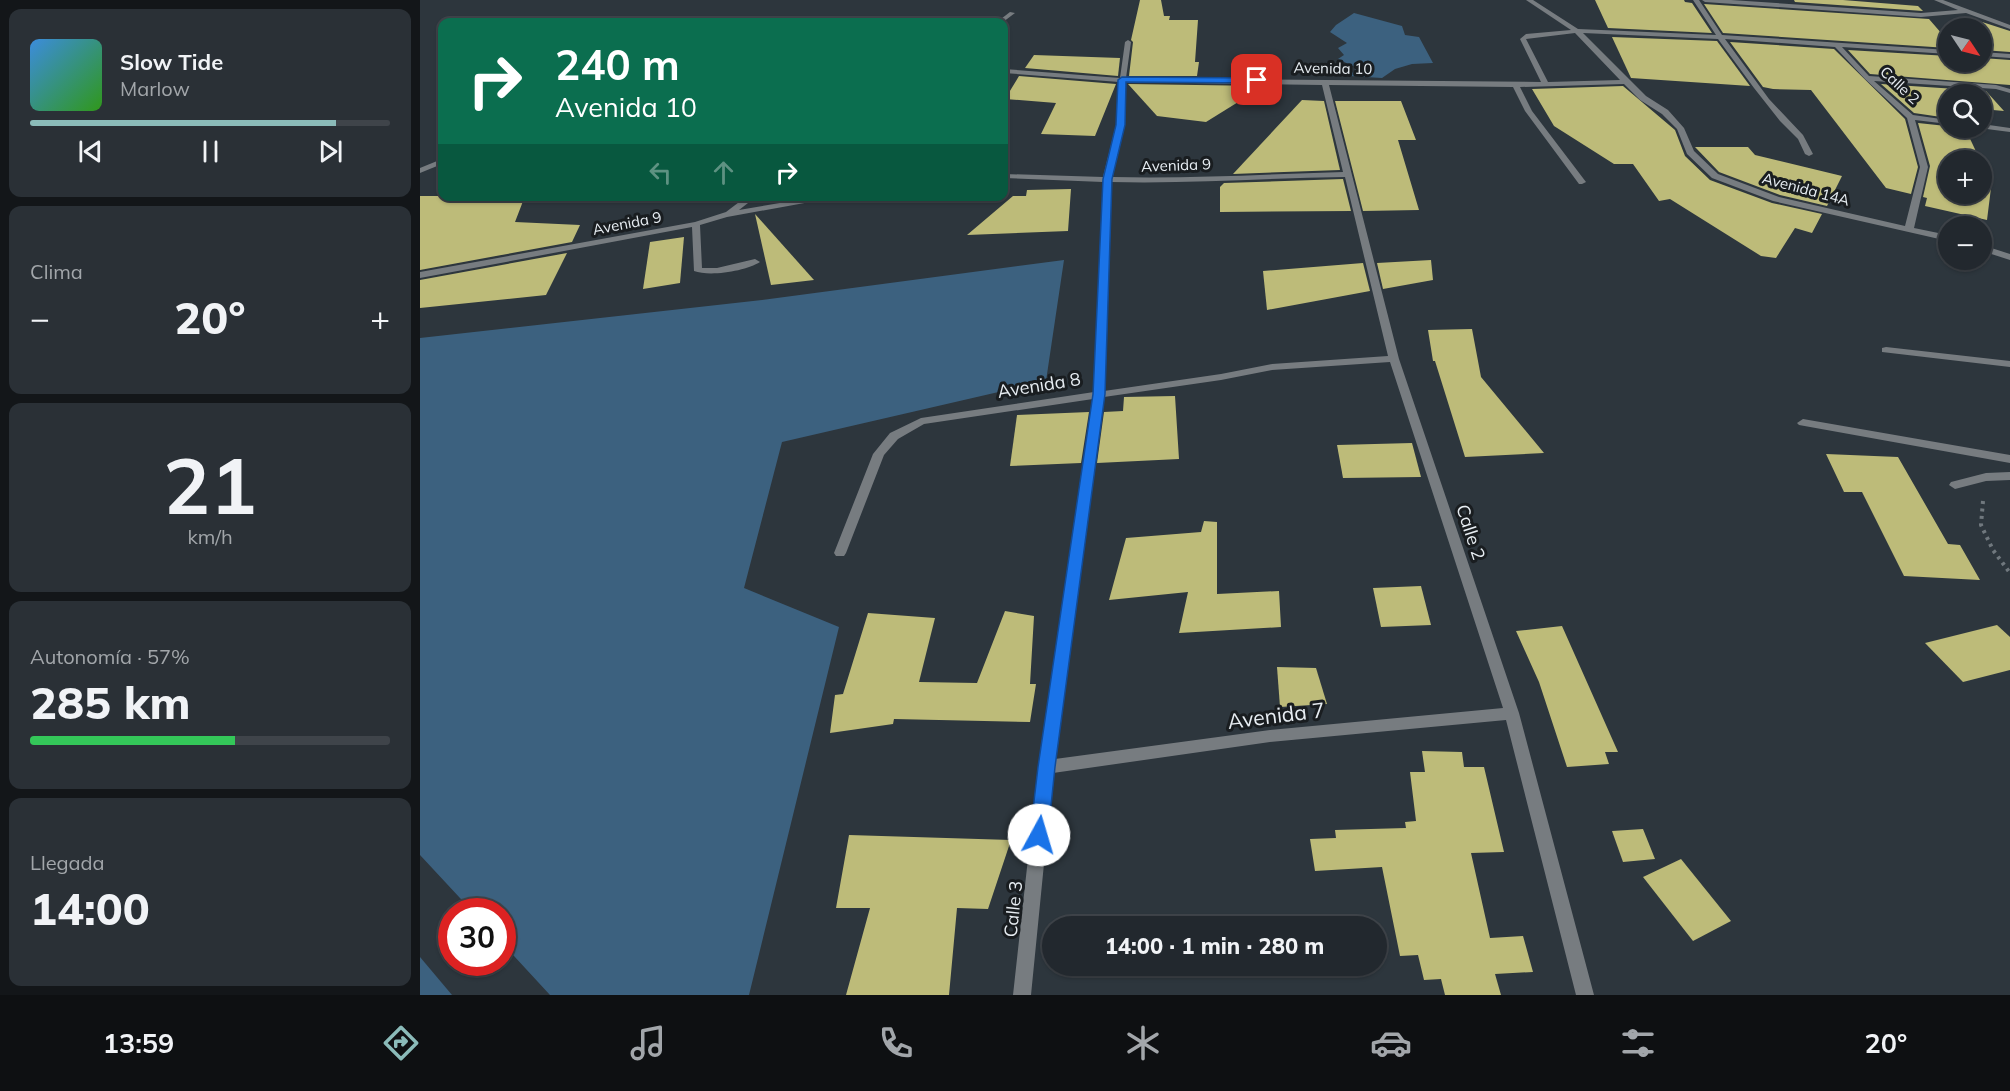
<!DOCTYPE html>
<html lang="es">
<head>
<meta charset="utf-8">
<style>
  :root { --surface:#22282e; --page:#2a3036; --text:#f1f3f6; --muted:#a2a6aa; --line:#3f444a; --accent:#8bbbb9 }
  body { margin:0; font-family:Mulish,sans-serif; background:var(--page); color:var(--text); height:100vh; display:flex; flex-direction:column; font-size:22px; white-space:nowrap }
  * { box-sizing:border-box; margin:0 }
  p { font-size:20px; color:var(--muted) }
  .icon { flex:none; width:33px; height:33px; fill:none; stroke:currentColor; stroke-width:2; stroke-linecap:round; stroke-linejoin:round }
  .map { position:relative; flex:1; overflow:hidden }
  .details { display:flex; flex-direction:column; gap:9px; padding:9px; background:#131619; width:420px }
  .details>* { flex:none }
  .top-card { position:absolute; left:18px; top:18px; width:570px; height:183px; border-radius:12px; box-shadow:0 2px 4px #0004,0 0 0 2px var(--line); background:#0b6e4f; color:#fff; overflow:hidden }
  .needle { width:39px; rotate:125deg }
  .controls { position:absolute; left:1518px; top:18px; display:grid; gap:12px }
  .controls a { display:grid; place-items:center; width:54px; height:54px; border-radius:50%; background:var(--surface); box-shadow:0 2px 4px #0004,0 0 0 2px var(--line); font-size:30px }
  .speed { position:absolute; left:18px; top:898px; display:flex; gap:12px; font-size:30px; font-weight:700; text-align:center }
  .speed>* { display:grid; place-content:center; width:78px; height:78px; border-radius:50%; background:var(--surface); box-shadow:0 2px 4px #0004,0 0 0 2px var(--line); line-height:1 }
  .speed .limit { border:9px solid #d22; background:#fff; color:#111 }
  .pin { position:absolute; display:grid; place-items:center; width:51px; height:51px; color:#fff; margin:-26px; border-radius:12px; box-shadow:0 3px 9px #0006 }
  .me { position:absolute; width:66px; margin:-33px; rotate:6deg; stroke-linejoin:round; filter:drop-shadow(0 0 4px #0008) }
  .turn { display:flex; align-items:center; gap:21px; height:126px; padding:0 18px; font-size:27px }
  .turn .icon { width:78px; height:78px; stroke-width:2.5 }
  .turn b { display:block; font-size:42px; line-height:51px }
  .lanes { display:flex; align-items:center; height:57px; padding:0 18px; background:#0003; justify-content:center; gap:30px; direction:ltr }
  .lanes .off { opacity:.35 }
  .big { font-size:45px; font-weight:800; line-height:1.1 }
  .details .widget { flex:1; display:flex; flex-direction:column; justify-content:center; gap:9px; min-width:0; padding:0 21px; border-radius:12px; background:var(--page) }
  .details .dial { align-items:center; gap:0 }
  .dial b { font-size:78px; line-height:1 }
  .song { display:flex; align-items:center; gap:18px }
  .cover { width:72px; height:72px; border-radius:9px; background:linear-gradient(135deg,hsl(210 70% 55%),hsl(110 70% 35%)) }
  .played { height:6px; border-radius:3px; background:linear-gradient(90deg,var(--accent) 85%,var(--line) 85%) }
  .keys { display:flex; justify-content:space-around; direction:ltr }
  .heat { display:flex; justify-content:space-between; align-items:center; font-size:33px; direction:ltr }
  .charge { height:9px; border-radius:4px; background:linear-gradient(90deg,#34c759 57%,var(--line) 0) }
  .trip { position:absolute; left:622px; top:916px; width:345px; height:60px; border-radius:30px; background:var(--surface); box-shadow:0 2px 4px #0004,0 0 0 2px var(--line); font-weight:800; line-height:60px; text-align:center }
  .menu { display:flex; height:96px; justify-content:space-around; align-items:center; background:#0e1012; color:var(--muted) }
  .menu .icon { width:42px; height:42px }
  .menu .active { color:var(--accent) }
  .menu b { font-size:27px; color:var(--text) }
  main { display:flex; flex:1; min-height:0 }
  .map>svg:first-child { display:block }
</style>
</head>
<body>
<main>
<section class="details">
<div class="widget">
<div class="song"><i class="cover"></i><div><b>Slow Tide</b><p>Marlow</p></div></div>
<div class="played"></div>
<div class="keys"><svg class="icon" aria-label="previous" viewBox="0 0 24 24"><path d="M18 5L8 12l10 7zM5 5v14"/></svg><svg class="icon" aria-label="pause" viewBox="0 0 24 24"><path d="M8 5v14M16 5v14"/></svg><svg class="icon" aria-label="next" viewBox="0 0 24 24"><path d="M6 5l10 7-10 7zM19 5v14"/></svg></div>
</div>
<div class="widget"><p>Clima</p>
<div class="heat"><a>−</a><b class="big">20°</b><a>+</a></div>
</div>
<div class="widget dial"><b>21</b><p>km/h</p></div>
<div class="widget"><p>Autonomía · 57%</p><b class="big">285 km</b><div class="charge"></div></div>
<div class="widget"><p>Llegada</p><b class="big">14:00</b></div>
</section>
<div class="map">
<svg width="1590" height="995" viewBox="0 0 1590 995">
  <rect width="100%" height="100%" fill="#2d363d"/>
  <g fill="#3c617f">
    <path d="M934,13L982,26L985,35L999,37L1013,63L992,64L975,69L962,78L929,76L937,68L918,59L924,55L918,48L927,43L910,32L916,25Z"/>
    <path d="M644,260L626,381L362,442L324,588L419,627L329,995H130L83,944L82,912H53L0,855V338L342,300Z"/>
    <path d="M0,957L32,995H0Z"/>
  </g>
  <g fill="#bdbb79">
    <path d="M720,0H741L744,16H750L749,20H778L775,62H779L777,76H709L713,42L711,40Z"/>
    <path d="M1175,0H1264L1265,2L1272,3L1292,33L1188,28Z"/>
    <path d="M1374,0H1423L1498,6L1503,11L1375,2Z"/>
    <path d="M1284,4L1509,19L1522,34L1528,32V48L1303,33Z"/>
    <path d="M1559,21L1590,31V52L1562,50V28H1538Z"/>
    <path d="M1192,37L1297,41L1330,86L1211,78Z"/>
    <path d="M1310,42L1414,49L1485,119L1498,167L1491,194L1466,188L1391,90L1353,89L1343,87Z"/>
    <path d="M1428,50L1528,56V62H1562V58L1590,60V85L1450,74Z"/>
    <path d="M614,55L700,58L698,76L605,68Z"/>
    <path d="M599,76L696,84L675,136L621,134L636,103L585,99Z"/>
    <path d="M708,84L844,86L786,122L737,116Z"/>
    <path d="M1461,84L1566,91L1584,111L1562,109V94H1528V118L1494,113Z"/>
    <path d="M1203,86L1255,130L1265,156L1290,180L1352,203L1402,214L1392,233L1375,228L1356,258L1341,256L1250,199L1239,201L1213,164H1194L1134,126L1112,89Z"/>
    <path d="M882,100L904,101L920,170L813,174Z"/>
    <path d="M915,101H981L996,140H978L999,210L943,211Z"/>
    <path d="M1498,123L1545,128L1560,160H1528V194H1562V165L1571,188L1567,220L1505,206L1507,198L1503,197L1510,166Z"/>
    <path d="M1275,147H1328L1335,155L1422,176L1407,206L1360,195L1299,172Z"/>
    <path d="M923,179L931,211L800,212V187L804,183Z"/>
    <path d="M651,189L648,231L547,235L593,196H606L607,190Z"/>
    <path d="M0,196H105L95,222L160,225L152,242L0,270Z"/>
    <path d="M335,214L394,280L351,285Z"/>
    <path d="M264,237L260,283L223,289L230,242Z"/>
    <path d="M147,253L126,295L0,308V280Z"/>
    <path d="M1011,260L1013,280L963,289L957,263Z"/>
    <path d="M943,263L950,291L847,310L843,271Z"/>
    <path d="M1052,329L1061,377L1124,453L1045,457L1015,361H1013L1008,330Z"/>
    <path d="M755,396L759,459L677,463L684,412L703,411L704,397Z"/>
    <path d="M669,412L661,463L590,466L597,415Z"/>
    <path d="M992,443L1001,477L923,478L917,445Z"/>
    <path d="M1406,454L1478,457L1528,544L1540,545L1560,580L1484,576L1442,492H1424Z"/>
    <path d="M784,521L797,522V594L859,591L861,627L759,633L768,592L689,600L706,538L781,532Z"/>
    <path d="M1001,586L1011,625L961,627L953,588Z"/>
    <path d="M585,611L614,616L610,684H616L610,722L474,719L473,724L410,733L415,695L423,694L448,613L515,618L499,682L557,683Z"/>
    <path d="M1577,625L1590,637V670L1543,682L1505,643Z"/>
    <path d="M1142,626L1198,752H1185L1189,764L1147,767L1119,682L1096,631Z"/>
    <path d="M857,667L896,668L907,704L860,707Z"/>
    <path d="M1002,751L1042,752L1044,767H1064L1084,852L1051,853L1070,938L1103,936L1113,972L1075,974L1081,995H1025L1021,979L1004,980L998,955L980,956L962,867L895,871L890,839L916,838L915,830L986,828L985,822L996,821L990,772H1005Z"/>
    <path d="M1223,829L1235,859L1203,862L1192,831Z"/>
    <path d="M429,835L591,840L568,909L537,908L529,995H426L450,908H416Z"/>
    <path d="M1261,859L1311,921L1273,941L1223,877Z"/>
  </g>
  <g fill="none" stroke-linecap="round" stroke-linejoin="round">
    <path stroke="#70787e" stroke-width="4" stroke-dasharray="3 4.5" stroke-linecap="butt" d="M1563,501L1561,525L1573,550L1590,573"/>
    <g fill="#777c80" fill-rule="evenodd">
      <path d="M1106,0H1113L1158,29L1296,35L1273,0H1279L1302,35L1528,50V54L1422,47L1449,76L1576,85L1590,89V93L1576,89L1454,81L1493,115L1528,120V124L1495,120L1508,167L1494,228L1528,235V241L1353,201L1292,178L1267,154L1257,129L1242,114L1220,100L1204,84L1100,87L1112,111L1166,182L1162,184H1159L1105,111L1093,87L909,85L979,359L1099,713L1174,995H1156L1086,720L850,742L633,773L611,995H593L618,767L673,399L504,424L478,439L464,455L426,553L424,556H416L414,553L453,454L470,433L501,418L674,392L683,182L584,178V174L683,177L696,125L699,82L584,73V69L700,78L705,42L708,40L711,42L706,78L1121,82L1100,39L1106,34L1151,30ZM1155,33L1200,80L1128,82L1106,39ZM1163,33L1298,39L1334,88L1360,121L1378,139L1385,154L1389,156L1393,154L1383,135L1349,99L1305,39L1415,47L1445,79L1487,118L1500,167L1485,226L1359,197L1298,174L1274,151L1264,128L1248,110L1226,96ZM706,82L902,85L923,172C846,174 769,179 692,177L704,125ZM925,177L968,356L852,364L801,374L684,391L691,182C769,184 847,178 925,177ZM970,362L1083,708L850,730L635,759L684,397L801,380L852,370Z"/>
      <path d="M1282,0H1311L1501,13L1538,10L1514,0H1523L1590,25V29L1546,13L1501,17L1285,2Z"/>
      <path d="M590,12L595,13L583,22H577Z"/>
      <path d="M1562,52L1590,54V58L1562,56Z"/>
      <path d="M1562,124L1590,128V132L1559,128H1562Z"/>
      <path d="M22,159V164L0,173V168Z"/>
      <path d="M327,196H337L319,210L401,196H423L307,217L280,225L282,268H297L335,259L340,262C326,271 290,277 274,271L272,227L0,278V272L275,222L306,212Z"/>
      <path d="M1562,245L1590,254V260L1562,251Z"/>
      <path d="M1466,347L1590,361V367L1462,352V348Z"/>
      <path d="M1383,419L1590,455V463L1379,425L1377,423Z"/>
      <path d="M1590,472V480L1566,481L1535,489L1529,485L1531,482L1566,473Z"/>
    </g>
  </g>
  <path fill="#1a73e8" stroke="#114b97" stroke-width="1.5" d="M702,77L837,78L841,80L837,83L706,82L705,125L692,179L685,394L635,767L628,835L626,841L619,844L613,841L610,835L618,767L673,394L683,179L696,125L698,80Z"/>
  <g text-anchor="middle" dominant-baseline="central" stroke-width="6" stroke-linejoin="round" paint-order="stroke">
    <g font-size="15" fill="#e7edf2" stroke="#191d20">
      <text transform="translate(913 68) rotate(1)">Avenida 10</text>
      <text transform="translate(1480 85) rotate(43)">Calle 2</text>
      <text transform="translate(756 165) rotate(-2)">Avenida 9</text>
      <text transform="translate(1386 189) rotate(15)">Avenida 14A</text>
      <text transform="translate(207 223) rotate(-11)">Avenida 9</text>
    </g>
    <g font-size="18" fill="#e7edf2" stroke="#191d20">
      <text transform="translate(619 385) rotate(-9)">Avenida 8</text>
      <text transform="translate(1051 532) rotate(72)">Calle 2</text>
      <text transform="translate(593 909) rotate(-84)">Calle 3</text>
    </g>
    <g font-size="21" fill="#e7edf2" stroke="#191d20">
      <text transform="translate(856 715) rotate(-7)">Avenida 7</text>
    </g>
  </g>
</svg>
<div class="controls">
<a><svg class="needle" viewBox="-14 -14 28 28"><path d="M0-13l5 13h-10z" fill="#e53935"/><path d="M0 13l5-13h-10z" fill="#a2a6aa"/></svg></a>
<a><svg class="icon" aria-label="search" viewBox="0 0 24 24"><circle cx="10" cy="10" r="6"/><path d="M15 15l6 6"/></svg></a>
<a>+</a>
<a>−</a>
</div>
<div class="speed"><div class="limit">30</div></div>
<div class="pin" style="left:837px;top:80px;background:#d93025"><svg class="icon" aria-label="arrive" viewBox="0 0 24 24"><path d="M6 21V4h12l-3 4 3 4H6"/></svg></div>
<svg class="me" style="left:619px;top:835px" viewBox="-20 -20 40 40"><circle r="19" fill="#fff"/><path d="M0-13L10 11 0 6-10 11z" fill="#1a73e8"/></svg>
<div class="trip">14:00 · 1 min · 280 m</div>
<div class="top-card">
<div class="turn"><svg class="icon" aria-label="right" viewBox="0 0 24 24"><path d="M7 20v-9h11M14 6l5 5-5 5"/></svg><div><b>240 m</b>Avenida 10</div></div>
<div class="lanes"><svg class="icon off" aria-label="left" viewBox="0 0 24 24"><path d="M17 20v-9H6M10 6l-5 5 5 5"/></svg><svg class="icon off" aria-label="ahead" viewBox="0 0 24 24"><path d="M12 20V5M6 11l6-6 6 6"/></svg><svg class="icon" aria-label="right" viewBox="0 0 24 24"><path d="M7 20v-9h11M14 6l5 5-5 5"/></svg></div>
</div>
</div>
</main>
<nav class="menu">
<b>13:59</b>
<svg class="icon active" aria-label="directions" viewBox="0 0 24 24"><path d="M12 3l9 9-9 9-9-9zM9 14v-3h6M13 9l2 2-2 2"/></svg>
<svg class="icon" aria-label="music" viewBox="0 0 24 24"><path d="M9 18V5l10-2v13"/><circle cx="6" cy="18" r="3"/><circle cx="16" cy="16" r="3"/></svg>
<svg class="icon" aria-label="phone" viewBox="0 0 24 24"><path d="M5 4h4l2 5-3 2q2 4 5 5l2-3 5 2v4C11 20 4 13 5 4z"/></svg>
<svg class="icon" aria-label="climate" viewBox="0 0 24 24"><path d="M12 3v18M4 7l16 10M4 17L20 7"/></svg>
<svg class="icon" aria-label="car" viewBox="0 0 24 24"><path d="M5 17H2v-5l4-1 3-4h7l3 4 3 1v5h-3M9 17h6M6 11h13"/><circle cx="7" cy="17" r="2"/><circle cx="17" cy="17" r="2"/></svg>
<svg class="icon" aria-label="filters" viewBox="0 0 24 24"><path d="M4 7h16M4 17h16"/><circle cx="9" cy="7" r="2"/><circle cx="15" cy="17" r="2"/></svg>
<b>20°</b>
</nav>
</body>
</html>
